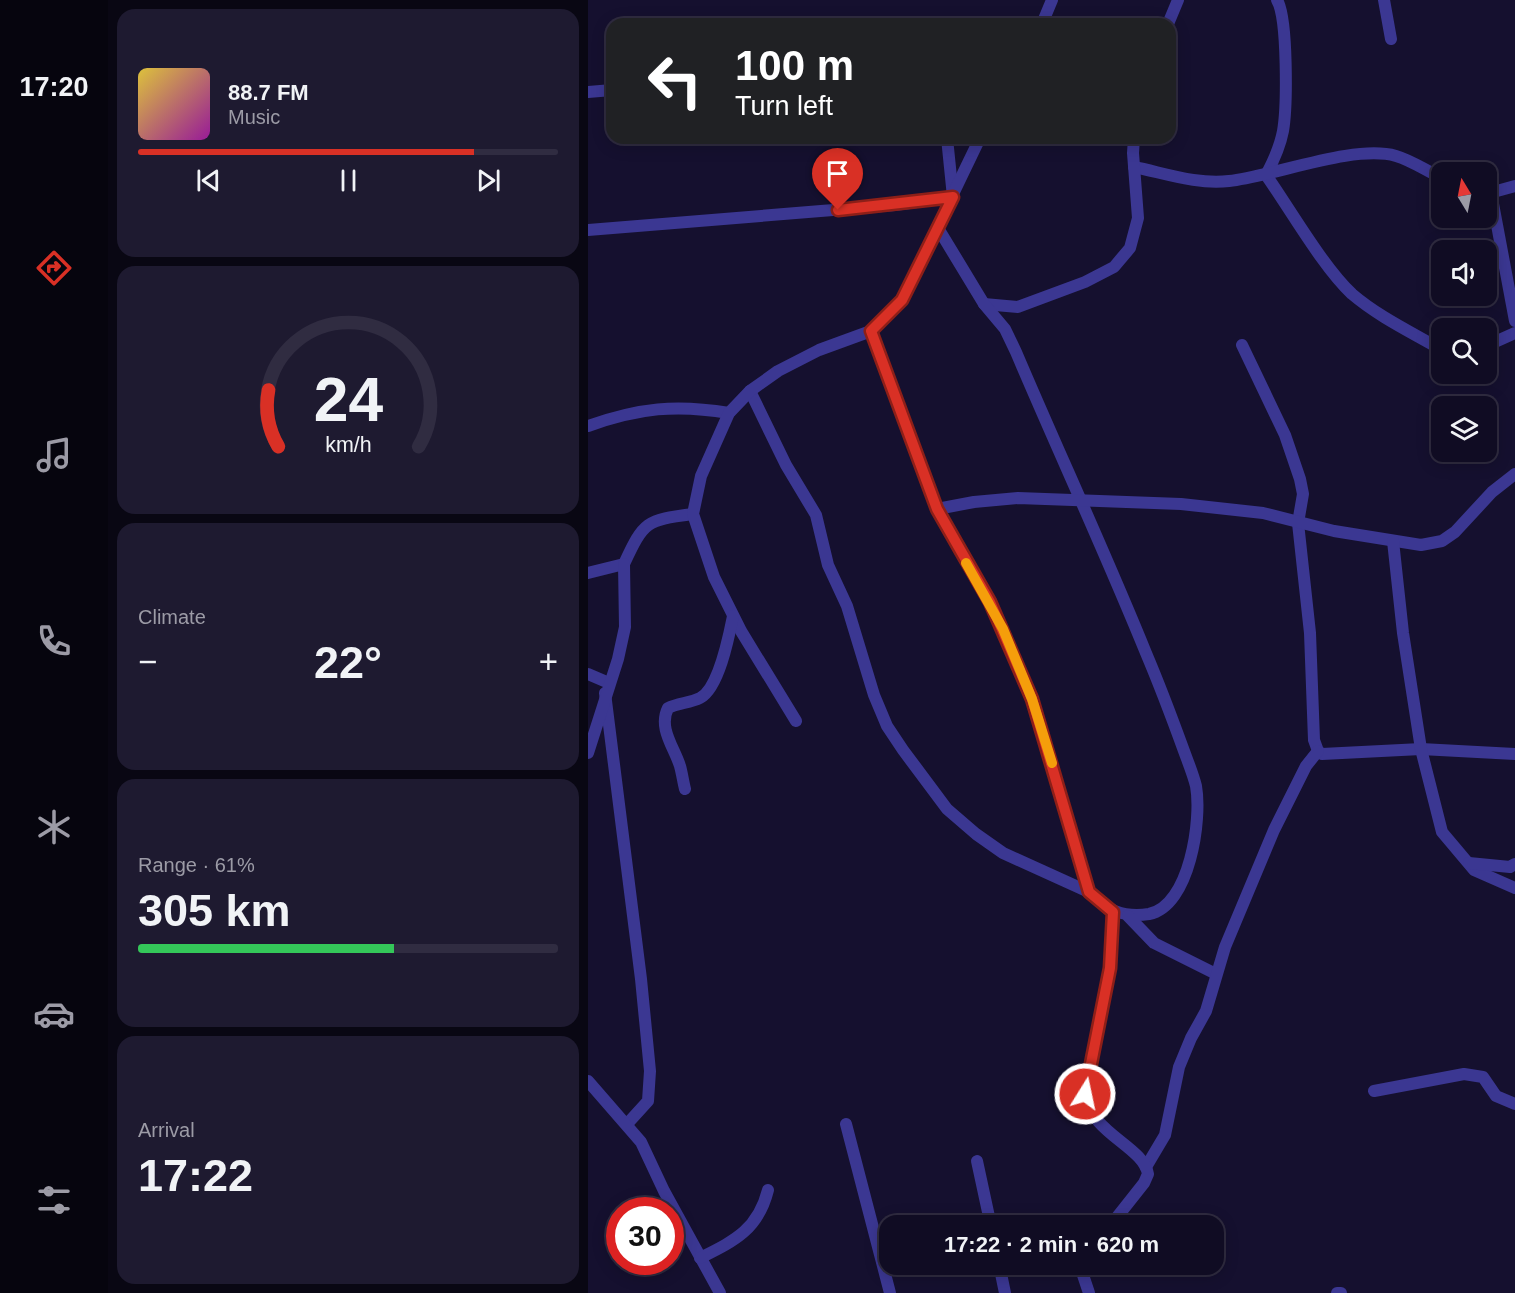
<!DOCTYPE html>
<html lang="en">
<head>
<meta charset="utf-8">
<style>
  :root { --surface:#100c23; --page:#1e1a30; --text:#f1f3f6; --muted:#9c9ba6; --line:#302c41; --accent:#d93025 }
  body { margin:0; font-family:Helvetica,sans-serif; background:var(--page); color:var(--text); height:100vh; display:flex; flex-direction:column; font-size:22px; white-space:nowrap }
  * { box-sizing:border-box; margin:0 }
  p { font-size:20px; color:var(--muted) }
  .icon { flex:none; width:33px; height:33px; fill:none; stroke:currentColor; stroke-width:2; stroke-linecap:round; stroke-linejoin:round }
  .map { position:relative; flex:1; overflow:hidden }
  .details { display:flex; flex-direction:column; gap:9px; padding:9px; background:#090713; width:480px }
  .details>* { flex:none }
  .guide { position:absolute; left:18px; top:18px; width:570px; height:126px; border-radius:18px; box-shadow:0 3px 15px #0003,0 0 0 2px var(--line); background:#202124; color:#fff; overflow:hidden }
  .needle { width:39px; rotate:350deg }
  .controls { position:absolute; left:843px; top:162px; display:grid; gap:12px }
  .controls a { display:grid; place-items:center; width:66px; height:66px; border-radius:12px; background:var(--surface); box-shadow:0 3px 15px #0003,0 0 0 2px var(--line); font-size:30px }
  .speed { position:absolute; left:18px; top:1197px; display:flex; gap:12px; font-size:30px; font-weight:700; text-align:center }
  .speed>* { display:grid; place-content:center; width:78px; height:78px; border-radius:50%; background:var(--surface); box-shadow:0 3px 15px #0003,0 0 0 2px var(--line); line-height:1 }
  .speed .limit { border:9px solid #d22; background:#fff; color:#111 }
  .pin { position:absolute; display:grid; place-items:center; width:51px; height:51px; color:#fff; margin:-62px -26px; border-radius:50% 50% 50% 0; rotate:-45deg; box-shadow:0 0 6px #0007 }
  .pin .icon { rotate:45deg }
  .me { position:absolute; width:66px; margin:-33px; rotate:10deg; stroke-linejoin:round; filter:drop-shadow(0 0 4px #0008) }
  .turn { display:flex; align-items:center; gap:21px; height:126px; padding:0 30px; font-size:27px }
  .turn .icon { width:78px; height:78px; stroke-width:2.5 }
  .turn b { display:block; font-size:42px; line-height:51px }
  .big { font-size:45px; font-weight:700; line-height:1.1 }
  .details .widget { flex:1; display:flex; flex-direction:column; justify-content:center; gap:9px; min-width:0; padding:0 21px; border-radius:18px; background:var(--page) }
  .details .dial { align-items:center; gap:0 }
  .dial svg { height:156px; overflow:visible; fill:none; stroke:var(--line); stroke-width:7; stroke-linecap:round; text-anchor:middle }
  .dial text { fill:var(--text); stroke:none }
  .song { display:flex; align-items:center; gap:18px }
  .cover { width:72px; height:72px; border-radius:9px; background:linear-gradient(135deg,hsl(50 70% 55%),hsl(300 70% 35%)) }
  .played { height:6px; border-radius:3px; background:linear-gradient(90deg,var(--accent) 80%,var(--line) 80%) }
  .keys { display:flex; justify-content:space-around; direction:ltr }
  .heat { display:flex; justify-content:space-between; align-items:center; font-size:33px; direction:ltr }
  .charge { height:9px; border-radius:4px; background:linear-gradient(90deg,#34c759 61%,var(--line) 0) }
  .trip { position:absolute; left:291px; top:1215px; width:345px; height:60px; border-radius:18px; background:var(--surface); box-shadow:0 3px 15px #0003,0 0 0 2px var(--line); font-weight:700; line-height:60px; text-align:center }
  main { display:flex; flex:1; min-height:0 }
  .dock { display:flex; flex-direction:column; width:108px; justify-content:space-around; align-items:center; background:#06050e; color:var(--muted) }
  .dock .icon { width:42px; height:42px }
  .dock .selected { color:var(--accent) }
  .dock b { font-size:27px; color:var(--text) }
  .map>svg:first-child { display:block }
</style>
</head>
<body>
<main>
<nav class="dock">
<b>17:20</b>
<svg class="icon selected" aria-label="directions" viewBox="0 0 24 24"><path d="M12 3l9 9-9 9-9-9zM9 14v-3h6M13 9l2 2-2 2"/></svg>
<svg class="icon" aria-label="music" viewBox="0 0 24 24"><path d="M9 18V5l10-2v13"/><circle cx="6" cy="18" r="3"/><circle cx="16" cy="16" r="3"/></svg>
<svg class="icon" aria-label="phone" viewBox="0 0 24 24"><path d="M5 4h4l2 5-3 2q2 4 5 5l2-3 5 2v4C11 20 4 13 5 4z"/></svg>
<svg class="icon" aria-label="climate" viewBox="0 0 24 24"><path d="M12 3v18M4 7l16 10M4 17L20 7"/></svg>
<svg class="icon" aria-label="car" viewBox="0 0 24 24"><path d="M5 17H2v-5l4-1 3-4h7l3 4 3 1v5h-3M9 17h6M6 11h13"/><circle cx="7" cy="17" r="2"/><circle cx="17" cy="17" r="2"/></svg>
<svg class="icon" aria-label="filters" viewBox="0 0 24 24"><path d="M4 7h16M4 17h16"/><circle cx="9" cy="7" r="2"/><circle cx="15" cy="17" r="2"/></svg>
</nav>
<section class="details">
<div class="widget">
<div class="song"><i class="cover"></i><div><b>88.7 FM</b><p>Music</p></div></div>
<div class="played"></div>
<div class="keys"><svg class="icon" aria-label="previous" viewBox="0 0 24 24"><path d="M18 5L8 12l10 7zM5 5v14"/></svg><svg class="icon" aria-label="pause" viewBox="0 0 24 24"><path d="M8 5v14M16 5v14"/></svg><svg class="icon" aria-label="next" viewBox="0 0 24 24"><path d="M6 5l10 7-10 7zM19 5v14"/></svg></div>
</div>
<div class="widget dial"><svg viewBox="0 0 100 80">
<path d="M14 69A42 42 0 1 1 86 69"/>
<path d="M14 69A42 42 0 0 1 9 40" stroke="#d93025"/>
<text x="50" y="56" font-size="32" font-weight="700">24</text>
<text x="50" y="72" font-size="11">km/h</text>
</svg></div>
<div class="widget"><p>Climate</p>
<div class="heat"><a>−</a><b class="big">22°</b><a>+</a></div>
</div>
<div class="widget"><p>Range · 61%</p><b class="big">305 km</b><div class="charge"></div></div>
<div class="widget"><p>Arrival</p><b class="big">17:22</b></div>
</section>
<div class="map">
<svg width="927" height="1293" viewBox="0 0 927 1293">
  <rect width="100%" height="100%" fill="#15102f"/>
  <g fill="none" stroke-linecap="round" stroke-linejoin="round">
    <g stroke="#3b3792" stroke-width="12">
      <path d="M689,0C700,18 699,108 695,131C692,147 686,160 678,175C702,209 735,267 764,294C791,317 823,332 854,350"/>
      <path d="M796,0L803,39"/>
      <path d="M454,24L464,0"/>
      <path d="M580,24L590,0"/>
      <path d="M0,92L24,90"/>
      <path d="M546,167C576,173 610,185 641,181C686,176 766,144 808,156C825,161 838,171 854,178"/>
      <path d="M903,193L927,321"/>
      <path d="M898,194L927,186"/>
      <path d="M0,230L307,205L365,197L359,138"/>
      <path d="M396,304L430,307L497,282L526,267L542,248L550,218L545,153L546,138"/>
      <path d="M283,331L349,509L402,602L444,699L501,892C518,910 535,918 561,914C602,906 614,819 608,786C605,774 600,762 596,751C584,718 572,686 558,653C517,552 471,453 428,352L417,329L396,304L350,228"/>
      <path d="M654,345L697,435L712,479L715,494L710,523L722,633L726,740L730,751L734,754L833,749L927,754"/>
      <path d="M898,346L927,333"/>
      <path d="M162,391L198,465L228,515L240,565L259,606L286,695L299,726L315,750L359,809L388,834L415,853L501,892"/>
      <path d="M0,426C51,408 88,404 141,413"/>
      <path d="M349,509L386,502L430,498L593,504L675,513L746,531L833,545L854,541L867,532L904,492L927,474"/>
      <path d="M805,541L815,633L833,749L854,832L886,870L927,888"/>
      <path d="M0,573L36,564C56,521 58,520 105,514"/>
      <path d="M0,674L21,683"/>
      <path d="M17,693L53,979L62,1071L60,1101L40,1123"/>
      <path d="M208,721L153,631L126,577L105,514L113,476L141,413L162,391L190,371L231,350L283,331L314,300L392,138"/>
      <path d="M0,753L30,659L37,627L36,564"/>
      <path d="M97,789C95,781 94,773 92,766C86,747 70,728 80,708C90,703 102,703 112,698C131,688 141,636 145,616"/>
      <path d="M881,863L922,867L927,864"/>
      <path d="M540,916L566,943L628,974"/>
      <path d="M0,1081L53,1142L76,1191L132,1293"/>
      <path d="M786,1091L876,1074L895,1077L908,1096L927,1104"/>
      <path d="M258,1124L302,1293"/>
      <path d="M389,1161L403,1226"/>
      <path d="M558,1167L577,1135L591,1067L603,1038L618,1011L637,947L686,830L718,766L730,751"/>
      <path d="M522,1226L556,1183L560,1174C555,1146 503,1134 497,1094L522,968L525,912"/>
      <path d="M112,1258C146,1241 170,1230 180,1190"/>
      <path d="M411,1264L417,1293"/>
      <path d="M498,1264L495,1275L501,1293"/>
      <path d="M749,1293H753"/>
    </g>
  </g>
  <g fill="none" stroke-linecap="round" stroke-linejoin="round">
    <defs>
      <path id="route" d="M250,210L365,197L314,300L283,331L349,509L402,602L444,699L501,892L525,912L522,968L497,1094"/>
    </defs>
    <use href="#route" stroke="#8d1f18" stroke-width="15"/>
    <use href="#route" stroke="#d93025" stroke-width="10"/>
    <path stroke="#f59e0b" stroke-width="10" d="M378,563L415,629L444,699L464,763"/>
  </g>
</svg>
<div class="controls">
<a><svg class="needle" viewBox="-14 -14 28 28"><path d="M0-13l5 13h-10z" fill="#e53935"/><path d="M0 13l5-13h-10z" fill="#9c9ba6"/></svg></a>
<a><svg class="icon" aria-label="sound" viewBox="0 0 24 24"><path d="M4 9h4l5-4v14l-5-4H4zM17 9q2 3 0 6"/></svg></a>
<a><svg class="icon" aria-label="search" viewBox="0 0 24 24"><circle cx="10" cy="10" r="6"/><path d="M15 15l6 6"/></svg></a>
<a><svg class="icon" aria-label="layers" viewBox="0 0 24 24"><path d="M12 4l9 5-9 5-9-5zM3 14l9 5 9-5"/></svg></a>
</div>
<div class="speed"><div class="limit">30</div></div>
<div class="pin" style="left:250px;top:210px;background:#d93025"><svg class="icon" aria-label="arrive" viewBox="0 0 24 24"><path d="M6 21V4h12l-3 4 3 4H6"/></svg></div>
<svg class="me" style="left:497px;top:1094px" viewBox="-20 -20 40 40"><circle r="17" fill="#d93025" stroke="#fff" stroke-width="3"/><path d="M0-11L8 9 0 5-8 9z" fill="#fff"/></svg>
<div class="trip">17:22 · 2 min · 620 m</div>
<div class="guide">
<div class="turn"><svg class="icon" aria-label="left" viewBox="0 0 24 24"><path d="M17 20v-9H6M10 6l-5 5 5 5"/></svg><div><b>100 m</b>Turn left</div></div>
</div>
</div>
</main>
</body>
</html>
